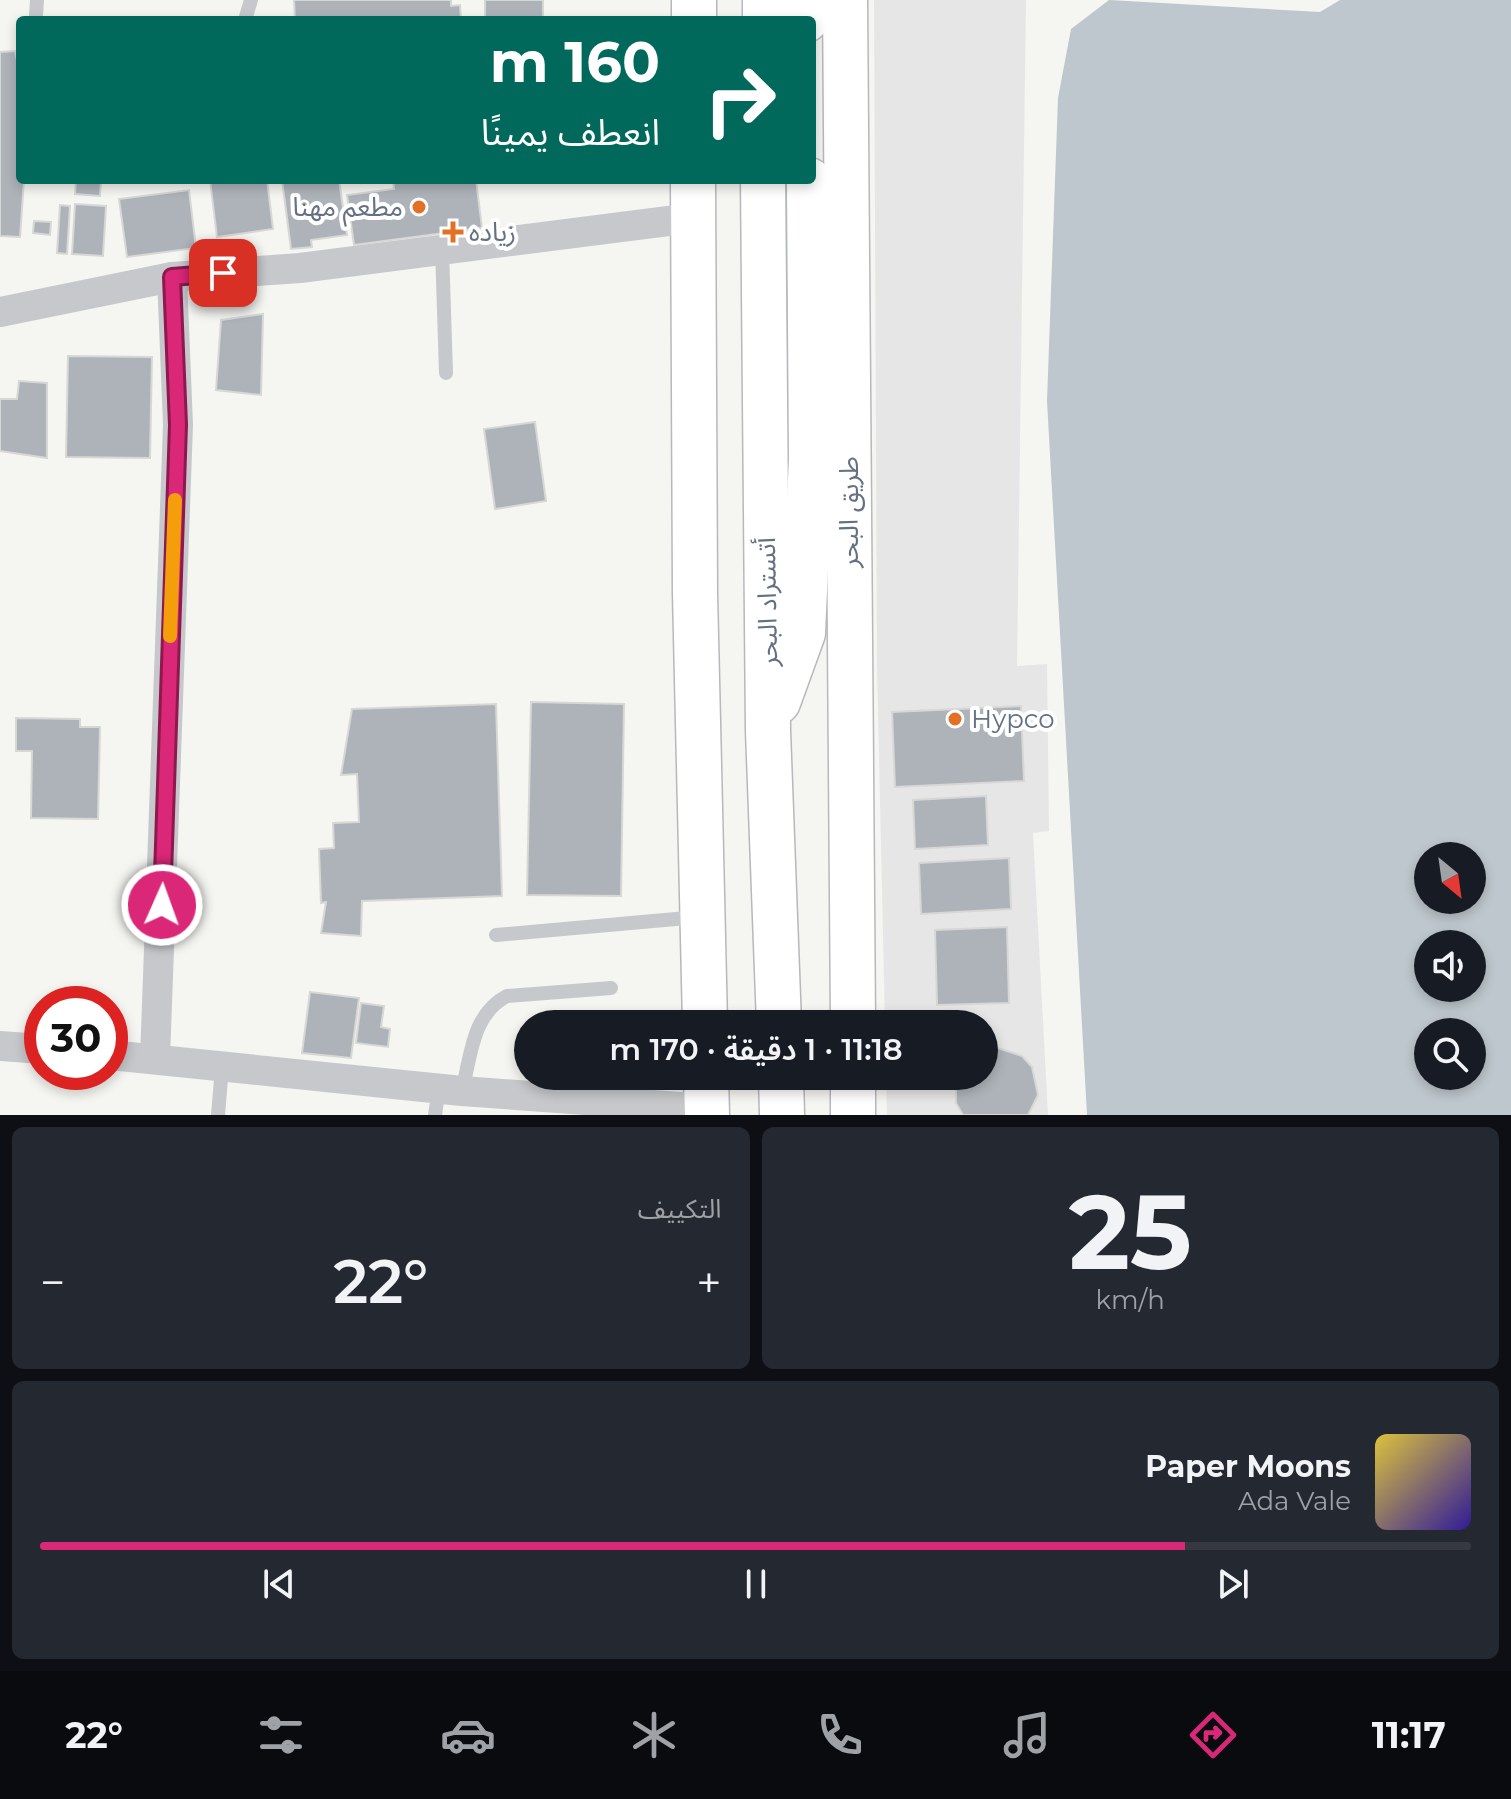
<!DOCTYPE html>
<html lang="ar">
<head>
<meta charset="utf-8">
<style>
  :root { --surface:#171b24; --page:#242831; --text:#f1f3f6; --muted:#9ea1a6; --line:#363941; --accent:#db2777 }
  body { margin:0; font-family:Montserrat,"Noto Sans Arabic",sans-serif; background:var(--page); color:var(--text); direction:rtl; height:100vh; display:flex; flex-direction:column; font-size:30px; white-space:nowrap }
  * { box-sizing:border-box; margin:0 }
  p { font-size:26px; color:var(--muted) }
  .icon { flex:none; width:44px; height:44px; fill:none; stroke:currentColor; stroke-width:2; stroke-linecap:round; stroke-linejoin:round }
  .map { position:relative; height:1115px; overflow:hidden; direction:ltr }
  .sheet { display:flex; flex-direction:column; gap:12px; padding:12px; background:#0d0f14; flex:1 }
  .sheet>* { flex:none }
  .banner { position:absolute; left:16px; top:16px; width:800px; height:168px; border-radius:8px; box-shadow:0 4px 12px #0003; direction:rtl; background:#00695c; color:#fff; overflow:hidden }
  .needle { width:52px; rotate:151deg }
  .buttons { position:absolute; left:1414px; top:842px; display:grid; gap:16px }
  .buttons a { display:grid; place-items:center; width:72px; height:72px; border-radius:50%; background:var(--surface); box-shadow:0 4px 12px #0003; font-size:40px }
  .speed { position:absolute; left:24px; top:986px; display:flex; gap:16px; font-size:40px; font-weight:700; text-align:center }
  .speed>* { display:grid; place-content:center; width:104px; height:104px; border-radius:50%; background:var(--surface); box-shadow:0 4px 12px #0003; line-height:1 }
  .speed .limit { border:12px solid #d22; background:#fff; color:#111 }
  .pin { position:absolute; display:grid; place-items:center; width:68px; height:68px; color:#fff; margin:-34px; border-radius:16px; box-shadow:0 4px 12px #0006 }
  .me { position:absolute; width:88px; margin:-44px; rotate:2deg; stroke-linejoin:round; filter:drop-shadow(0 0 6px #0008) }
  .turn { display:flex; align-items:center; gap:28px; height:168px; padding:0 24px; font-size:36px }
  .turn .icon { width:104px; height:104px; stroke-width:2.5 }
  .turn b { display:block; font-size:56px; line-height:68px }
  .big { font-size:60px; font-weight:600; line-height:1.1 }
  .sheet .widget { flex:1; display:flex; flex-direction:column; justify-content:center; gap:12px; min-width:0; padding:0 28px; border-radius:12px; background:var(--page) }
  .sheet .dial { align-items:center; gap:0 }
  .dial b { font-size:104px; line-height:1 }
  .song { display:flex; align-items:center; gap:24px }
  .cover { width:96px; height:96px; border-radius:12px; background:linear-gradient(135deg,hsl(50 70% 55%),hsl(250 70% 35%)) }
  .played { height:8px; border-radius:4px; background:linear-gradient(90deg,var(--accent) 80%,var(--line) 80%) }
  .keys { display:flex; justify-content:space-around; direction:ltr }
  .heat { display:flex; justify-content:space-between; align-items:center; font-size:44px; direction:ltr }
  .sheet .tiles { flex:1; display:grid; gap:12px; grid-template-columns:1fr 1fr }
  .widget:last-child { grid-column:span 2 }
  .trip { position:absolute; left:514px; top:1010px; width:484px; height:80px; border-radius:40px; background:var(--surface); box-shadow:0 4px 12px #0003; font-weight:600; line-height:80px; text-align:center; direction:rtl }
  .menu { display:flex; height:128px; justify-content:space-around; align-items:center; background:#090b0e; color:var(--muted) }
  .menu .icon { width:56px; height:56px }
  .menu .on { color:var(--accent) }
  .menu b { font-size:36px; color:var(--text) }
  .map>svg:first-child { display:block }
</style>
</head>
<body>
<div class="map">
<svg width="1511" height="1115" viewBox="0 0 1511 1115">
  <rect width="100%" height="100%" fill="#f5f6f2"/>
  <path fill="#e6e6e6" d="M874,0H1026L1017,666L1047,664L1049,831L1033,833L1048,1115H887L886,1076H984V1024H885L877,668Z"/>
  <path fill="#bec7cd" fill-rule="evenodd" d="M1109,0L1320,12L1340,0H1511V1115H1087L1047,401L1058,98L1071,29ZM1428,856H1472V900H1428ZM1428,944H1472V988H1428ZM1428,1032H1472V1076H1428Z"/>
  <g fill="#aeb3ba" stroke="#d7d7d5" stroke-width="2">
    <path d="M294,0H451V6L460,5L461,20H295Z"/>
    <rect x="485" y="0" width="58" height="20"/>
    <path d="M15,51L20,75V180H24L20,237L0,236V52Z"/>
    <path d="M76,180H101L100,196L75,194Z"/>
    <path d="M210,180H267L273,229L217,237Z"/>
    <path d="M282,180H339L347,235L311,240L312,247L291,249Z"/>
    <path d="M393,180H476L482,228L354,245L347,195L394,189Z"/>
    <path d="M189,190L196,248L127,257L119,199Z"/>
    <path d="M75,204L106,206L103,256L72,254Z"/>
    <path d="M60,205L70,206L67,254L57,253Z"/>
    <path d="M34,221L51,222L50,235L33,233Z"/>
    <path d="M263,314L261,395L216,390L221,320Z"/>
    <path d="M68,356L152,357L150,458L66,457Z"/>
    <path d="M19,381L47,383V458L0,451V399H17Z"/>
    <path d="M535,422L546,501L495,509L484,429Z"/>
    <path d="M531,702L624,704L621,896L527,895Z"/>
    <path d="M496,704L502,896L362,901L361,936L321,933L326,902L321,903L319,849L334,848L333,823L359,822L357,774L341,775L352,709Z"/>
    <path d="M1021,706L1024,781L895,787L892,712Z"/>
    <path d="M16,718L80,719V727H100L98,819L31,818L32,751H16Z"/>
    <path d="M986,796L988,845L915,849L913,800Z"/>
    <path d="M1009,858L1011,909L921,914L919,863Z"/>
    <path d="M1007,927L1009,1003L937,1005L935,930Z"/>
    <path d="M310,992L359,998L351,1058L302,1053Z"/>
    <path d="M361,1003L384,1006L381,1027L390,1029L388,1047L356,1043Z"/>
    <path d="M995,1047L1022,1056L1032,1067L1038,1095L1028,1115H963L956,1103V1076H984V1049Z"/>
  </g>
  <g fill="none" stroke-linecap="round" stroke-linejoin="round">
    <defs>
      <g id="highway">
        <path d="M805,0L806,20"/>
        <path d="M845,0L853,1024"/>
        <path d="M694,20V0"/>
        <path d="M765,20V0"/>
        <path d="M693,180L695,593L705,1024"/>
        <path d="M763,180L768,731L779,1024"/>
        <path d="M778,702L803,633L811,459L809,180"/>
        <path d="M706,1076L707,1115"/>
        <path d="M781,1076L782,1115"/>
        <path d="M853,1076V1115"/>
      </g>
    </defs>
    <use href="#highway" stroke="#b6b8bc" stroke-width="47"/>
    <g stroke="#c6c8cc" stroke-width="14">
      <path d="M36,16L37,0"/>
      <path d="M245,20L251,0"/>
      <path d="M442,249L446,373"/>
      <path d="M496,935L698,917"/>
      <path d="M462,1091C471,1056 472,1014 507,996L611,988"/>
      <path d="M218,1115L222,1067"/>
      <path d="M435,1115L439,1088"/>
    </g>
    <g stroke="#c6c8cc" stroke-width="30">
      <path d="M0,312L172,277L300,268L692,218"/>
      <path d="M0,1046L42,1049"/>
      <path d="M110,1055L462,1091L707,1109"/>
      <path d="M155,1059L178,425L172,277"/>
    </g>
    <use href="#highway" stroke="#fff" stroke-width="44"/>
  </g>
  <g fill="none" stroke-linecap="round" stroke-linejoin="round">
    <defs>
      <path id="route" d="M162,905L178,425L172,277L223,273"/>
    </defs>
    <use href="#route" stroke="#8e194d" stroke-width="20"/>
    <use href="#route" stroke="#db2777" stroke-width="14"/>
    <path stroke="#f59e0b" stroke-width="14" d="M170,636L175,500"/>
  </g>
  <g fill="#e27025" stroke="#fff" stroke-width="3">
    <circle cx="419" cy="207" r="8"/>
    <path d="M449 220h8v8h8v8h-8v8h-8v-8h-8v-8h8z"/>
    <circle cx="955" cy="719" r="8"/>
  </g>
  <g text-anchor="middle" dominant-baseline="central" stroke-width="8" stroke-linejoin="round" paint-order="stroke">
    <g font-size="26" fill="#657183" stroke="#fff" text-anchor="start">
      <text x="403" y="207" text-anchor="end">مطعم مهنا</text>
      <text x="469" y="232">زياده</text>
      <text x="971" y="719">Hypco</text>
    </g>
    <g font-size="26" fill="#657183" stroke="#fff">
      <text transform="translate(849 512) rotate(-90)">طريق البحر</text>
      <text transform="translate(767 602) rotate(-91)">أتستراد البحر</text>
    </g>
  </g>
</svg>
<div class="buttons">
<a><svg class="needle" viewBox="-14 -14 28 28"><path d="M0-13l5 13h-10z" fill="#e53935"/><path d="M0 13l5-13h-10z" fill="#9ea1a6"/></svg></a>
<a><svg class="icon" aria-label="sound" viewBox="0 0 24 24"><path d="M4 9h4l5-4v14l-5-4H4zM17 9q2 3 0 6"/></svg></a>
<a><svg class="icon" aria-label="search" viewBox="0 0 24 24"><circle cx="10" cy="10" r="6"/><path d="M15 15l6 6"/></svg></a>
</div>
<div class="speed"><div class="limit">30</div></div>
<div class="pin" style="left:223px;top:273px;background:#d93025"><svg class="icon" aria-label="arrive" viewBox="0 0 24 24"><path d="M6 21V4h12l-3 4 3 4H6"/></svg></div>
<svg class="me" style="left:162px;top:905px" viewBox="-20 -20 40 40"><circle r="17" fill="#db2777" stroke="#fff" stroke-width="3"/><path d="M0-11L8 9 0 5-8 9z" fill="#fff"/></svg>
<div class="trip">11:18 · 1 دقيقة · 170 m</div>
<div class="banner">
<div class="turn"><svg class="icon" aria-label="right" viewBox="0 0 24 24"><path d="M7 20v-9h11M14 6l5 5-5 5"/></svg><div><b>160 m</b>انعطف يمينًا</div></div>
</div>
</div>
<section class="sheet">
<div class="tiles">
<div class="widget dial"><b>25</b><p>km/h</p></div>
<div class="widget"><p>التكييف</p>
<div class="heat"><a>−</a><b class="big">22°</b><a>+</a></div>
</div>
<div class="widget">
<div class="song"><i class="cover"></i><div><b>Paper Moons</b><p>Ada Vale</p></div></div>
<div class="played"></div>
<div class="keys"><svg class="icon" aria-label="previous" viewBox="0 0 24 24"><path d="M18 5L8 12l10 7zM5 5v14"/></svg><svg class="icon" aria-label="pause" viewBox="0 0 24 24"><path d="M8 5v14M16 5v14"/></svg><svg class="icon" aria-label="next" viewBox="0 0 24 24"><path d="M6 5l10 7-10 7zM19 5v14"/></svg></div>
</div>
</div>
</section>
<nav class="menu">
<b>11:17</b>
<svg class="icon on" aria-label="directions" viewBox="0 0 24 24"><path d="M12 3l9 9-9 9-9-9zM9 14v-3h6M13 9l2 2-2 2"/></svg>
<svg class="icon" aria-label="music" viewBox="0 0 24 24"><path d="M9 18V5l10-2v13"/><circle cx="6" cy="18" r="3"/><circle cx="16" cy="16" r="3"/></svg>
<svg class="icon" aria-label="phone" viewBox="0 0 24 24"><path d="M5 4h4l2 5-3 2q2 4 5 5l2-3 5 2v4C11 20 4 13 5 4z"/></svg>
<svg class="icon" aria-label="climate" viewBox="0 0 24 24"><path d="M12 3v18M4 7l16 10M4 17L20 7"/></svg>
<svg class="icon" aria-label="car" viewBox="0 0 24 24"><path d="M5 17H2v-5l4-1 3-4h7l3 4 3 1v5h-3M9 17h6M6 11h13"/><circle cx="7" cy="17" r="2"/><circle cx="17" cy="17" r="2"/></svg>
<svg class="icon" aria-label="filters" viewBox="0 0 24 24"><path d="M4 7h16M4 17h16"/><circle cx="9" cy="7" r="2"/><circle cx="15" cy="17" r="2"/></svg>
<b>22°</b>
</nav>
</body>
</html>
